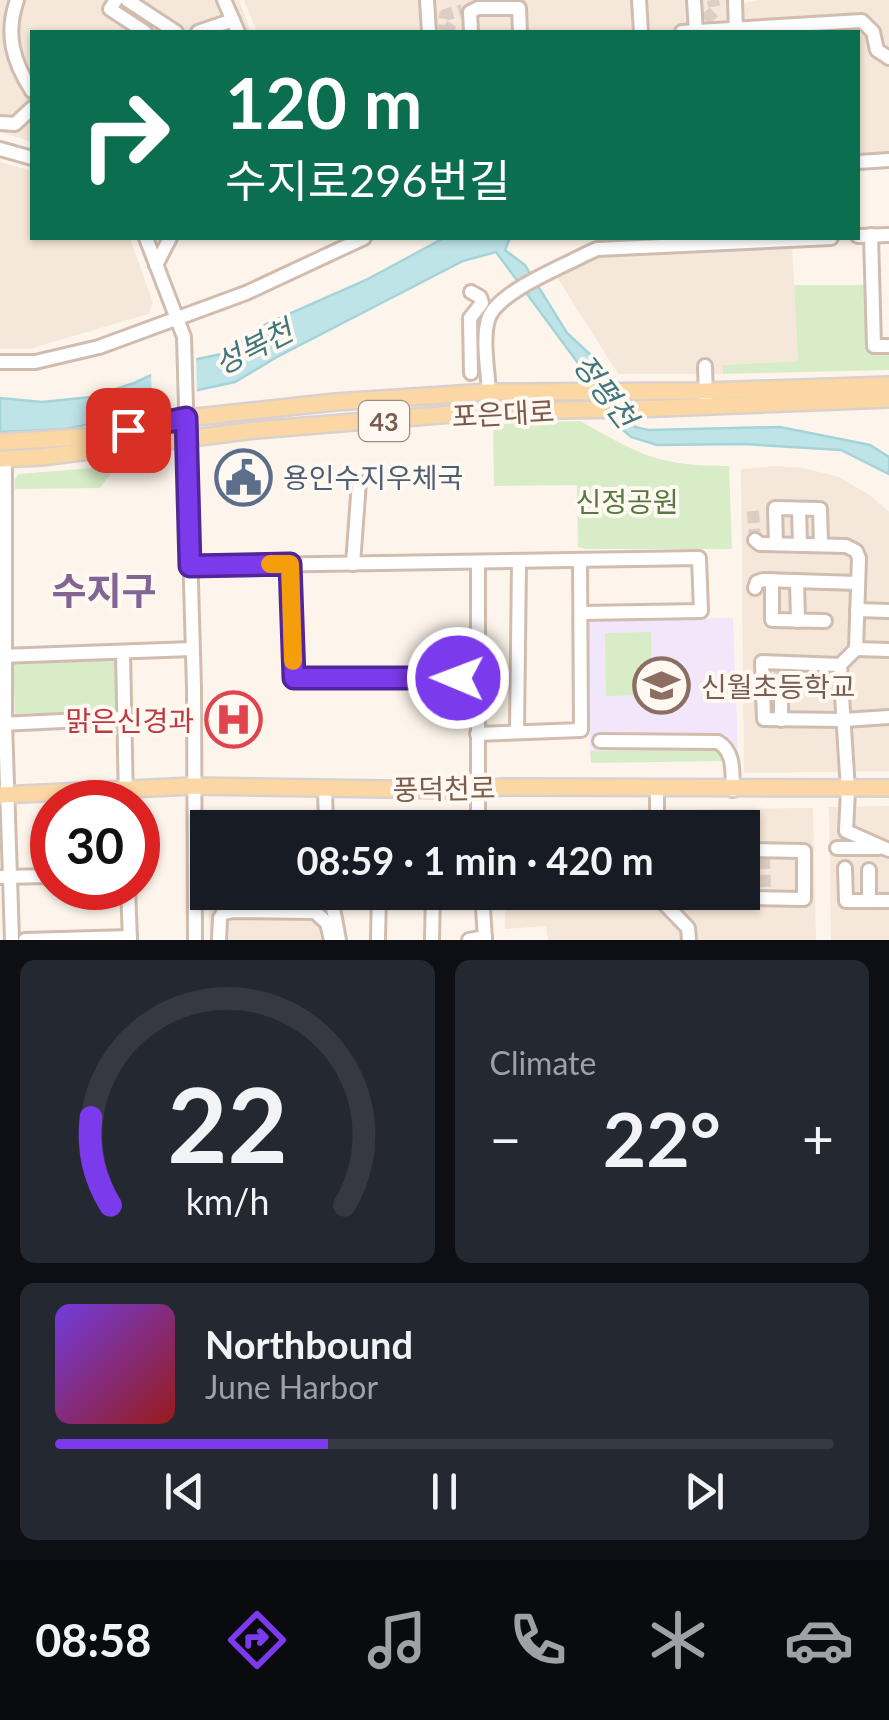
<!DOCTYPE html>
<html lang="en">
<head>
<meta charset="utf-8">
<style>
  :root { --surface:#171b24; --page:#242831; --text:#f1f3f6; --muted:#9ea1a6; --line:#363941; --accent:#7c3aed }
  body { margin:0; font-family:Lato,"Noto Sans KR",sans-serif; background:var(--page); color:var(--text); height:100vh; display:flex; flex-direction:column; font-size:38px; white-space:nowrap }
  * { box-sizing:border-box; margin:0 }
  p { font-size:32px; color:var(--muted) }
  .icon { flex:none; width:55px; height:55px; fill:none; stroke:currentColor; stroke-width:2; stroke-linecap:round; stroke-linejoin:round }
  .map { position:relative; height:940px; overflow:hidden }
  .sheet { display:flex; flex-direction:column; gap:20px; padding:20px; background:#0d0f14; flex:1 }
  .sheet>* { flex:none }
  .top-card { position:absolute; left:30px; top:30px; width:830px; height:210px; border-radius:0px; box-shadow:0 2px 8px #0004; background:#0b6e4f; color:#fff; overflow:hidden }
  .speed { position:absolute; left:30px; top:780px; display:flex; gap:20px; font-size:50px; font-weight:700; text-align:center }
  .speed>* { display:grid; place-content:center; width:130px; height:130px; border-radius:50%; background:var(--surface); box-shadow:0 2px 8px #0004; line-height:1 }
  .speed .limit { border:15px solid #d22; background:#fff; color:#111 }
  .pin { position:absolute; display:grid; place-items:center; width:85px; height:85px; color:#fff; margin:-42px; border-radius:20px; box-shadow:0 5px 15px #0006 }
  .me { position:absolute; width:110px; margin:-55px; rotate:271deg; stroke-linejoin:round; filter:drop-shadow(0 0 8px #0008) }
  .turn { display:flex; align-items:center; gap:35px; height:210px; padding:0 30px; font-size:45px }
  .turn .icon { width:130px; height:130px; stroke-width:2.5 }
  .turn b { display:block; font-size:70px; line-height:85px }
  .big { font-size:75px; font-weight:700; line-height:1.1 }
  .sheet .card { flex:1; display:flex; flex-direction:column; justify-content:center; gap:15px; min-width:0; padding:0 35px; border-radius:15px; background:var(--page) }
  .sheet .dial { align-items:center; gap:0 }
  .dial svg { height:260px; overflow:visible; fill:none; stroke:var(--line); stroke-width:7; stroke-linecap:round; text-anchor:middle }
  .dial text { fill:var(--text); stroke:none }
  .song { display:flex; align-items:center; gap:30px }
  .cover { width:120px; height:120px; border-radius:15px; background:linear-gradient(135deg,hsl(260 70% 55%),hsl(0 70% 35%)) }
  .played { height:10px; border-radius:5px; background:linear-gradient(90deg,var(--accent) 35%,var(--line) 35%) }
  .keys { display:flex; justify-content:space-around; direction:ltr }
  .heat { display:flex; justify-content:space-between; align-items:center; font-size:55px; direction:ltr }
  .sheet .tiles { flex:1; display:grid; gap:20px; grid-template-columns:1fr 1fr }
  .card:last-child { grid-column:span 2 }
  .trip { position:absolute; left:190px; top:810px; width:570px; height:100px; border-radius:0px; background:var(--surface); box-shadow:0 2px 8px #0004; font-weight:700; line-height:100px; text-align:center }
  .tabs { display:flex; height:160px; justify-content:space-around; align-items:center; background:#090b0e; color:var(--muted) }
  .tabs .icon { width:70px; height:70px }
  .tabs .on { color:var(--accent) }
  .tabs b { font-size:45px; color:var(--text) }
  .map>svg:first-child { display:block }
</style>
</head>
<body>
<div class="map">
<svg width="889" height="940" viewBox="0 0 889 940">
  <rect width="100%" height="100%" fill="#fdf5eb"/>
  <g fill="#f5e7d9">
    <path d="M0,0H239L251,32H32V142L0,132Z"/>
    <path d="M244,0H737L741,4L758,0H889V155L858,157V32H257Z"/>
    <path d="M0,162L32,171V238H130L153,303L148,314L29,349H0Z"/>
    <path d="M792,246L798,361L723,365V374H618L557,277L596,258Z"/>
    <path d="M776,466L803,468L839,477L871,496L889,512V771L744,773L741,469Z"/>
    <path d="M889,806V940H831L829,807Z"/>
    <path d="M813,808L816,940H548L546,926L505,929V893L742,892V828L504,827V811Z"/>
    <path d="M264,893H326L334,940H210L208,903Z"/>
  </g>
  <path fill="#f2e7fa" d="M733,618L738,748L590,751L587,625L592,619Z"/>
  <g fill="#d8ecc8">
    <path d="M794,285H866L868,352H889V370L723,374V365L798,361Z"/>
    <path d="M580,421C641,455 658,466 729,466L732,549H585L578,547L577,485L494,486L493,423Z"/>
    <path d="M116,466L100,488L15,489V479L19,474Z"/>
    <path d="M651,632L652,695L606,696L605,633Z"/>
    <path d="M116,658L119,712L15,716L13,662Z"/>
    <path d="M717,748L726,761L591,763L590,751Z"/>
  </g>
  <path fill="#bee4e8" stroke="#a4d4da" stroke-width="2.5" d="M444,238H510L505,250L525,265L567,333L593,357L609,378L635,427L648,430L780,427L870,445L889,457V474L841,450L743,444L657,445L631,437L616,424L589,378L496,252L463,261L277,357L235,382L161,398L100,422L65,429L0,432V398L42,402L91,397L134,383L175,364L221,354L266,324L366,280Z"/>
  <path fill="#fdf5eb" d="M196,353L197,396L147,406L152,399L151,370L173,359Z"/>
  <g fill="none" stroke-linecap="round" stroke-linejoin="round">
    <g stroke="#dccec4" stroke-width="12" stroke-dasharray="12 6" stroke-linecap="butt">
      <path d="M705,20L715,11L713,0"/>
      <path d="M453,32L444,26L445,15L462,10"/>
      <path d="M753,511L755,540"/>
      <path d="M780,671L781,701"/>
      <path d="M764,857L765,889"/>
    </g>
    <defs>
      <g id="minor">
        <path d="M17,0C5,34 13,62 32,91"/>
        <path d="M116,0L110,9L145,32"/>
        <path d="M127,0L176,32"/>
        <path d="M224,0L238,32"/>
        <path d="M427,0L429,32"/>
        <path d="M639,0L641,32"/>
        <path d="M694,0L696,32"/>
        <path d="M735,0L736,32"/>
        <path d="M198,32L233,20"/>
        <path d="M471,32L470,12L478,8H519L520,32"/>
        <path d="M682,32L862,21L873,32L877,50L889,58"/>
        <path d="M0,123L15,124L32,108"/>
        <path d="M0,149L32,158"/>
        <path d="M858,162L889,160"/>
        <path d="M871,235L874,346H889"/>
        <path d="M858,236L889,235"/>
        <path d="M146,238L184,337L194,688L195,940"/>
        <path d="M156,265L170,238"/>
        <path d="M0,362H35L99,347L246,293L364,238"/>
        <path d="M705,366L706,399"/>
        <path d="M471,373L470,318L482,303L480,297L471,292"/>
        <path d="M489,392C488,371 482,340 488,320C495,293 562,267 586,254L597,249L831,238"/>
        <path d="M5,459V723L12,940"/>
        <path d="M799,509L800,545"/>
        <path d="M755,540L760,544L846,546L856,551L859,558L856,649L840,665L848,790L846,831L889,850"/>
        <path d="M776,544L775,508L820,509L821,545"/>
        <path d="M290,564L294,677L477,678"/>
        <path d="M353,564L359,482"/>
        <path d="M190,566L699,558L701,611L581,613"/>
        <path d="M772,580V620L825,621"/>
        <path d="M797,581L798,621"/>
        <path d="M755,588L757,582L763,580L858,583"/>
        <path d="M857,610L889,611"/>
        <path d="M856,649L889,650"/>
        <path d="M123,652L126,802"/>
        <path d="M0,656L192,649"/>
        <path d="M840,665L762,662L764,719L844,720L889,717"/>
        <path d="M781,720V701"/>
        <path d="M1,724L124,718"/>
        <path d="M517,731L519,562"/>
        <path d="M477,734L581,730L580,561"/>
        <path d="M600,741L718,742C735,752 732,772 733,790"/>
        <path d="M325,788L326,828"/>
        <path d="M657,789V828"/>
        <path d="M478,828V562"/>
        <path d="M837,848H879"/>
        <path d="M742,850H749L804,851V899L751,898L749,850"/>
        <path d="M845,868L846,901H889"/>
        <path d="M869,870V901"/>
        <path d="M0,877L52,876"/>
        <path d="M128,888L130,940"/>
        <path d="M330,892L339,940"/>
        <path d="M482,892L485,940"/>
        <path d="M575,892L576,897L660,899"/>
        <path d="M660,895V899L688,928L689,940"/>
        <path d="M25,940L130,937"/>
        <path d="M219,940L220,918L223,913L233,911L315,912L327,923L331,940"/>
        <path d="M378,940L379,892"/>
        <path d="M432,940L433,892"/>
        <path d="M469,940L485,937"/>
      </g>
      <g id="major">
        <path d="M0,442L99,436L187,418L335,402L489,392L706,391L889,385"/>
        <path d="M0,459L42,457L256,430L489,411L636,409L889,399"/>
        <path d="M0,795L193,786L450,790L506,787L889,788"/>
      </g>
    </defs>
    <use href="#minor" stroke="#d1bdaf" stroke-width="18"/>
    <use href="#major" stroke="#dad1cd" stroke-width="20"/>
    <use href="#minor" stroke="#fff" stroke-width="12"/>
    <use href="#major" stroke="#fbd7a4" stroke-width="15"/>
  </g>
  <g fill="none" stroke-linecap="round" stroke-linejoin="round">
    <defs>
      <path id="route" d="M128,430L186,418L190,566L290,564L294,678H458"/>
    </defs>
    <use href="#route" stroke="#51269a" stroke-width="25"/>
    <use href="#route" stroke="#7c3aed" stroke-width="18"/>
    <path stroke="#f59e0b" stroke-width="18" d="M270,564H290L293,661"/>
  </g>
  <defs>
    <symbol id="civic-ring" viewBox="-11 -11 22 22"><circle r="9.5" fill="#fff9f2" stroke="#5c6f8a" stroke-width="1.5"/><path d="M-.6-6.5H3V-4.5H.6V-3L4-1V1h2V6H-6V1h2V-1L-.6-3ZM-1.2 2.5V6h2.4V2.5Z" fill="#5c6f8a"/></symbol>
    <symbol id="school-ring" viewBox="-11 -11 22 22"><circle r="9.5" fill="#fff9f2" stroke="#8d6e63" stroke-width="1.5"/><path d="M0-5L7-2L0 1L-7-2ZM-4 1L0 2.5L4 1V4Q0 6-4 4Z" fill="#8d6e63"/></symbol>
    <symbol id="hospital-ring" viewBox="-11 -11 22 22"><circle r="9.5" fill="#fff9f2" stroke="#e0444e" stroke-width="1.5"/><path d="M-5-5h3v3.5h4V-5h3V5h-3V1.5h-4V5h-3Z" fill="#e0444e"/></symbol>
  </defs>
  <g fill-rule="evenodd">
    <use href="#civic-ring" x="212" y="446" width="63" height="63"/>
    <use href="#school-ring" x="630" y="654" width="63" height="63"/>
    <use href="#hospital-ring" x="202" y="688" width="63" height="63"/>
  </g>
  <g text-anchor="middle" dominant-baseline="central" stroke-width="8" stroke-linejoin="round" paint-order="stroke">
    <rect fill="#fff9f2" stroke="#a28a7e" stroke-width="2.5" x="359" y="401" width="50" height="40" rx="8"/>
    <g font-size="25" font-weight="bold" fill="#7a5b4d">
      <text x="384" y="421">43</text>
    </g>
    <g font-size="28" fill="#7a5b4d" stroke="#fff9f2">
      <text transform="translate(503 413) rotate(-3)">포은대로</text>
      <text transform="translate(444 788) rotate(-1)">풍덕천로</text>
    </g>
    <g font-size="28" fill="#4e5e75" stroke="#fff9f2" text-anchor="start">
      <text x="283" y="477">용인수지우체국</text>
    </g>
    <g font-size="28" fill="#547a41" stroke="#fff9f2">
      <text x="627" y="501">신정공원</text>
    </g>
    <g font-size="28" fill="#785e54" stroke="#fff9f2" text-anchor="start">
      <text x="701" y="686">신월초등학교</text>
    </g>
    <g font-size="28" fill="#be3a42" stroke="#fff9f2" text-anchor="end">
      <text x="194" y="720">맑은신경과</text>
    </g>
    <g font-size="30" font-style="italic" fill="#40777e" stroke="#fff9f2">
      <text transform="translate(253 346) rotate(-27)">성복천</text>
      <text transform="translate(606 390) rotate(53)">정평천</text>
    </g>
    <g font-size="38" font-weight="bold" fill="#826595" stroke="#fff9f2">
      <text x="104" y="590">수지구</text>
    </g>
  </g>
</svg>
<div class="speed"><div class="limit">30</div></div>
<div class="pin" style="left:128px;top:430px;background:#d93025"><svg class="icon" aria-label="arrive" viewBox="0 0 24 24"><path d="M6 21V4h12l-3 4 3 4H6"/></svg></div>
<svg class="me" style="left:458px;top:678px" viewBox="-20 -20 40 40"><circle r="17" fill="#7c3aed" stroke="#fff" stroke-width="3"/><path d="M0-11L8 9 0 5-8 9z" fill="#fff"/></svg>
<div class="trip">08:59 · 1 min · 420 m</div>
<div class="top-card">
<div class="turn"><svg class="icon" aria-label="right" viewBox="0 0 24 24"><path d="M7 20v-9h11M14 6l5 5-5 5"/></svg><div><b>120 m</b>수지로296번길</div></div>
</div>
</div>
<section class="sheet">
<div class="tiles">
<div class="card dial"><svg viewBox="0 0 100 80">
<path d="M14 69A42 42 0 1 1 86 69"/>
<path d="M14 69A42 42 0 0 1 8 42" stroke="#7c3aed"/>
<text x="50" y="56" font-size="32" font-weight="700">22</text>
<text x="50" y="72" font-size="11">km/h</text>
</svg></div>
<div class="card"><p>Climate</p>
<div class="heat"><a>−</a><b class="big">22°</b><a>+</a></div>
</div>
<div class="card">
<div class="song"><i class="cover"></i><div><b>Northbound</b><p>June Harbor</p></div></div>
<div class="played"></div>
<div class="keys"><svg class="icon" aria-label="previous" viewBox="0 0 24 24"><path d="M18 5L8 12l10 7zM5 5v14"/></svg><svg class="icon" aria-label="pause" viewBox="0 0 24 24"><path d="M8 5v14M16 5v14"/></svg><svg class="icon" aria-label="next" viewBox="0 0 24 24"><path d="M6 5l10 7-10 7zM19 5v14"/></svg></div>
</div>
</div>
</section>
<nav class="tabs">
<b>08:58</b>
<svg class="icon on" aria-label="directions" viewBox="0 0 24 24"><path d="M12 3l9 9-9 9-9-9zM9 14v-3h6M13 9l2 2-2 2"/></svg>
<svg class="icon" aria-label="music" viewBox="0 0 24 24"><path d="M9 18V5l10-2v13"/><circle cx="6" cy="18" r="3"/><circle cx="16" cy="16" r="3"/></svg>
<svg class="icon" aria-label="phone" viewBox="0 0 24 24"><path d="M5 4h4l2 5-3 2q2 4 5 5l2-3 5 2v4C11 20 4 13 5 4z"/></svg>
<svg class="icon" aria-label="climate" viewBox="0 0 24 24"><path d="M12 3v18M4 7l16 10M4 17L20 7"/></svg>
<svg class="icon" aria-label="car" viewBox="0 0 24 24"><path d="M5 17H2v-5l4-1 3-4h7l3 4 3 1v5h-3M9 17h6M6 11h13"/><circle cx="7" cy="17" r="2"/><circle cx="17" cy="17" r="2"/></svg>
</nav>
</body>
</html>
